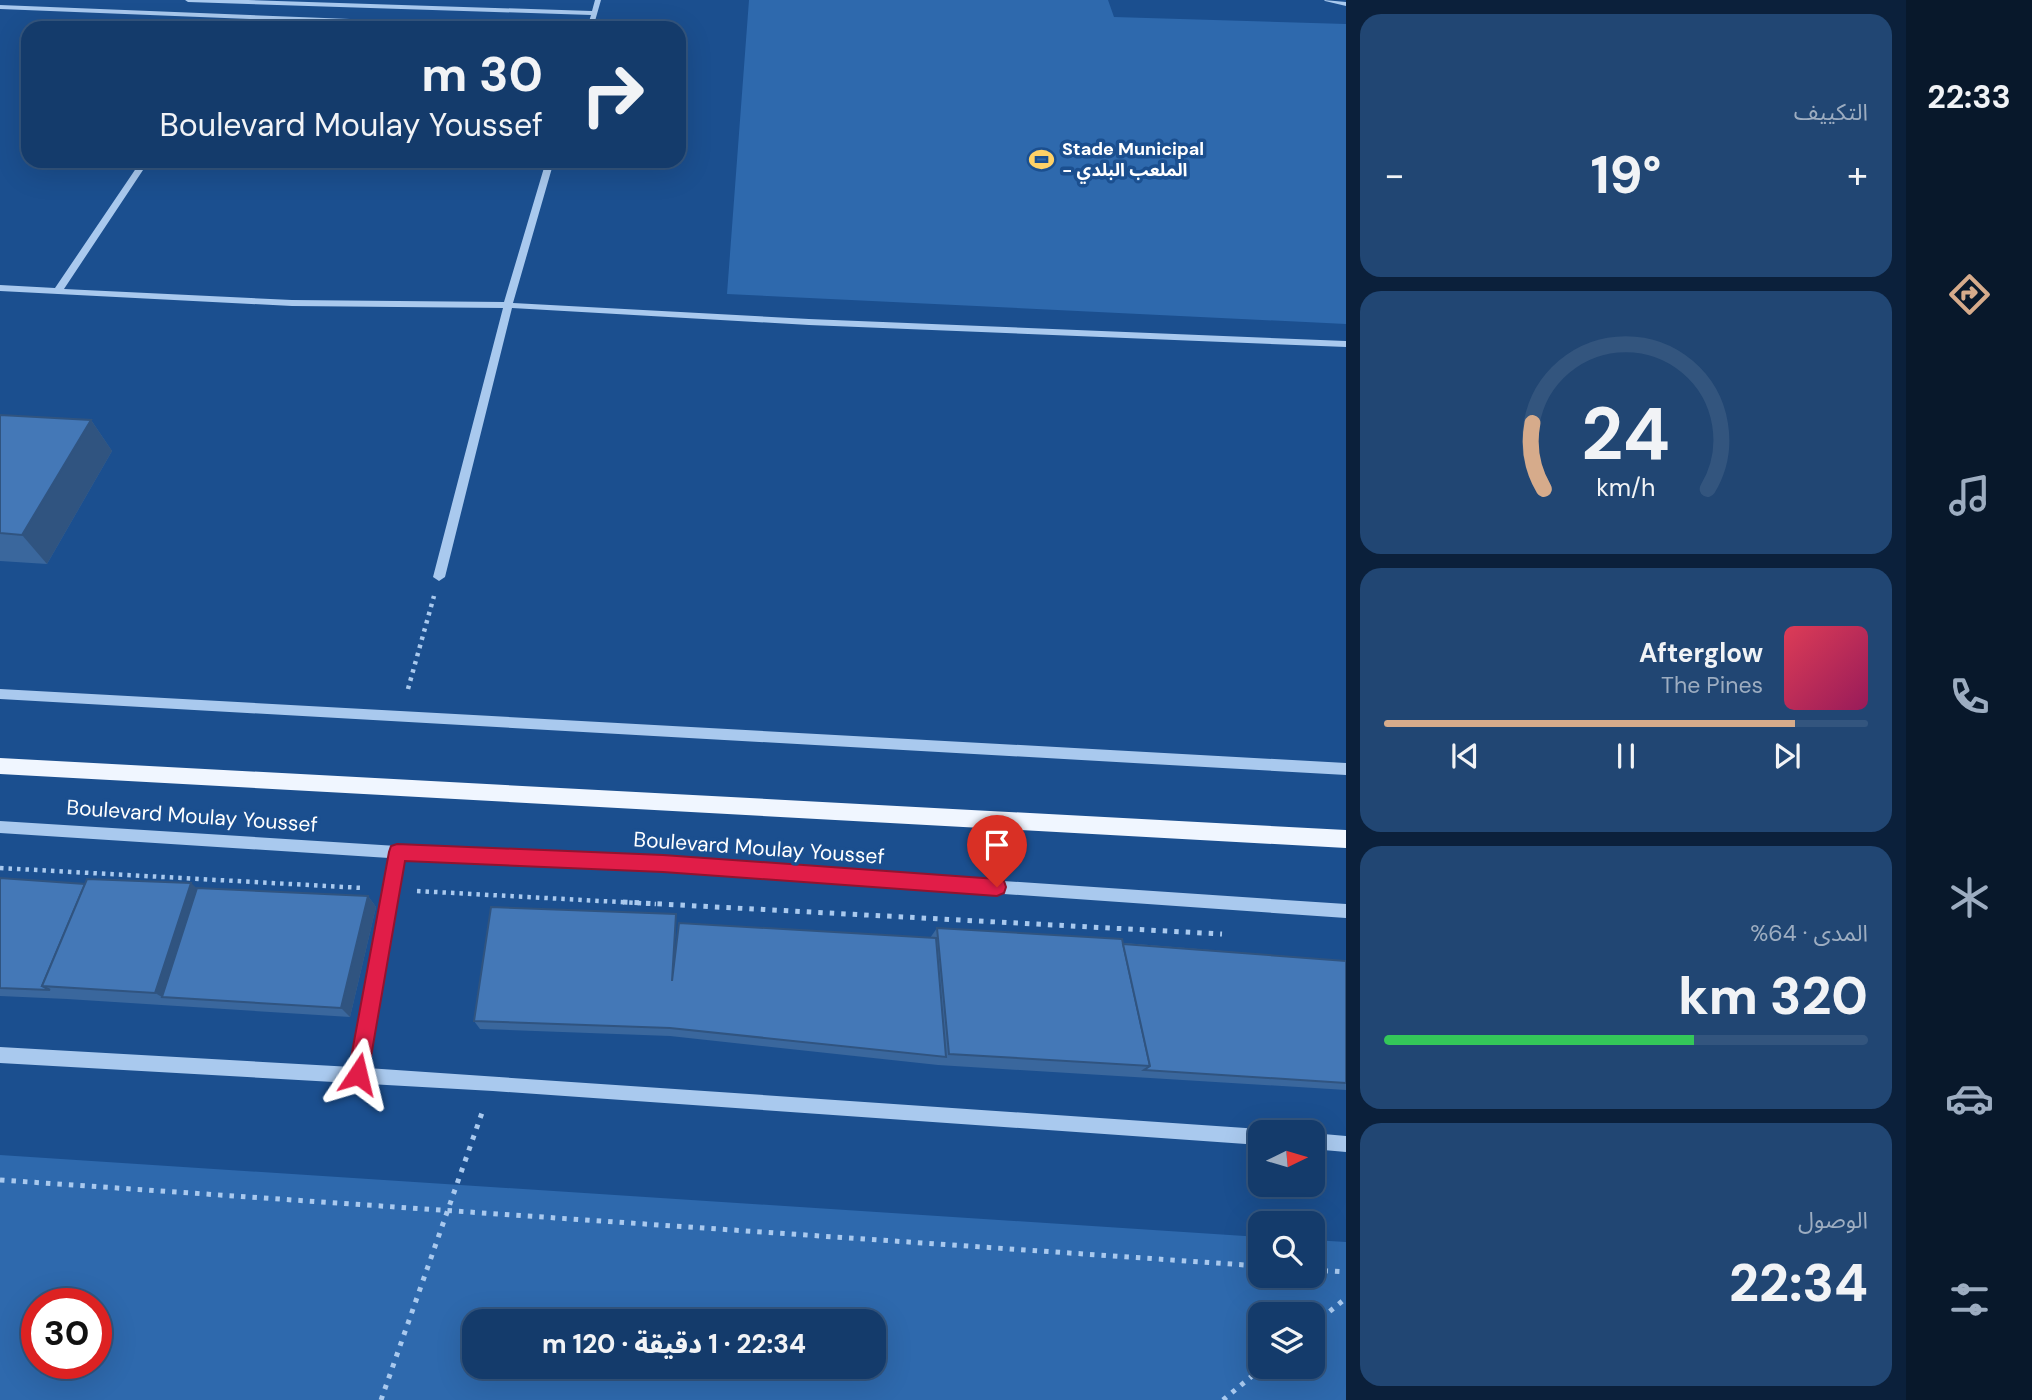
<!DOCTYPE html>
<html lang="ar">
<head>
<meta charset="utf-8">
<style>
  :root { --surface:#143b6b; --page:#214673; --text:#f1f3f6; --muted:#9dadc1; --line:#33557e; --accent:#d6ab8b }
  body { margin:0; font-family:"DM Sans","Noto Sans Arabic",sans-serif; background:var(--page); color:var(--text); direction:rtl; height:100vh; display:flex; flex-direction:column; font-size:26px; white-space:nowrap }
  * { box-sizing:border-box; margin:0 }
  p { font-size:23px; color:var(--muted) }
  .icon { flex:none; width:38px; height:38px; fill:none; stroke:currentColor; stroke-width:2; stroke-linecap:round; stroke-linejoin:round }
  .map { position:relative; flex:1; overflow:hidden; direction:ltr }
  .side { display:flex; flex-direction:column; gap:14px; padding:14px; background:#0b203b; width:560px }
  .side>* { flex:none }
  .top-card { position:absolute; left:21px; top:21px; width:665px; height:147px; border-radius:21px; box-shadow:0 7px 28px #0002,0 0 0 2px var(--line); direction:rtl; background:#143b6b; color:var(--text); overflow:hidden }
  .needle { width:46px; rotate:85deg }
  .controls { position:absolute; left:1248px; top:1120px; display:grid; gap:14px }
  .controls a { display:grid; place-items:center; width:77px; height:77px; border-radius:14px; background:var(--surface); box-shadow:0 7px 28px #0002,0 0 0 2px var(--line); font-size:35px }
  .speed { position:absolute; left:21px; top:1288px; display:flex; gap:14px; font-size:35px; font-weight:700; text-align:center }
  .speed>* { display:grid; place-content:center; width:91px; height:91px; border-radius:50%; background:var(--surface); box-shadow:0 7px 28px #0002,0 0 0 2px var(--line); line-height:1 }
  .speed .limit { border:10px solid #d22; background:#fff; color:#111 }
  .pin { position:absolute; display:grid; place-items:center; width:60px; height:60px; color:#fff; margin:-72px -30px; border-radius:50% 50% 50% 0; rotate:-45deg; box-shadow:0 0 7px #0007 }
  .pin .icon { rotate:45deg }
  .me { position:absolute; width:77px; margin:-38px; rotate:10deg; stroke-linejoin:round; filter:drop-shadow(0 0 5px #0008) }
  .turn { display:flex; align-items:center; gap:24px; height:147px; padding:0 28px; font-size:32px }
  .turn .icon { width:91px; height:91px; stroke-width:2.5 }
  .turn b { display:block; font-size:49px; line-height:60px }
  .big { font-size:52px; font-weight:800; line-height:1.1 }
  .side .widget { flex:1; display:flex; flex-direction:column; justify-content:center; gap:10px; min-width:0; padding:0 24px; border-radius:21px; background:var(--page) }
  .side .dial { align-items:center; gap:0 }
  .dial svg { height:182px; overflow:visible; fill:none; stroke:var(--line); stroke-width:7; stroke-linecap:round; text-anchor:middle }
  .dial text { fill:var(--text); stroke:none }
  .song { display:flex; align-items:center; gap:21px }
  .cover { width:84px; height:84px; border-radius:10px; background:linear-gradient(135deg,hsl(350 70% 55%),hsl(330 70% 35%)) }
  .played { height:7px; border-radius:4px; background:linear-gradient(90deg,var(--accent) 85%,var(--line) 85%) }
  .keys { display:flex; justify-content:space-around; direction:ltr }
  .heat { display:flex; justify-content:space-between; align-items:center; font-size:38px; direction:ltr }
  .charge { height:10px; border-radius:5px; background:linear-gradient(90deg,#34c759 64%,var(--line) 0) }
  .trip { position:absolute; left:462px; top:1309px; width:424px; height:70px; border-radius:21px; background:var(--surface); box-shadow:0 7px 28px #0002,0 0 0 2px var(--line); font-weight:800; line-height:70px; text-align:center; direction:rtl }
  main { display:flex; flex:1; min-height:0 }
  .dock { display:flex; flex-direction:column; width:126px; justify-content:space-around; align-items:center; background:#08182b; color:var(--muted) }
  .dock .icon { width:49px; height:49px }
  .dock .active { color:var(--accent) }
  .dock b { font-size:32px; color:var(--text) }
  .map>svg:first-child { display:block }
</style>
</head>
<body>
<main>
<nav class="dock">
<b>22:33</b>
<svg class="icon active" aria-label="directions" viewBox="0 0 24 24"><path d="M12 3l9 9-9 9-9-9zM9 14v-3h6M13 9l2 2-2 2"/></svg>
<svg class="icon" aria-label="music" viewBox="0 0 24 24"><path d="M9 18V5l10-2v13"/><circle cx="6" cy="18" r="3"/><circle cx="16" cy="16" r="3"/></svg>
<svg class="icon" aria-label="phone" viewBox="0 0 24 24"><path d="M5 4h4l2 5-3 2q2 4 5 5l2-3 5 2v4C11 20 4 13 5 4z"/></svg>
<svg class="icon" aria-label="climate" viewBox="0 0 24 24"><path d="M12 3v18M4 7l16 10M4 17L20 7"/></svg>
<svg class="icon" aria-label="car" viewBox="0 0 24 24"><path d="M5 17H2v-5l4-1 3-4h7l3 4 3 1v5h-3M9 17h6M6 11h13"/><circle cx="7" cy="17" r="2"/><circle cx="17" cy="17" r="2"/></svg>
<svg class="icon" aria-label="filters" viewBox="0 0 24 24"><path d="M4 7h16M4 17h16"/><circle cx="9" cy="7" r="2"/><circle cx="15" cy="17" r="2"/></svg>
</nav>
<section class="side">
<div class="widget"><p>التكييف</p>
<div class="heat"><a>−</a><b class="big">19°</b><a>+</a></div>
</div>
<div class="widget dial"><svg viewBox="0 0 100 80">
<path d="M14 69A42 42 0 1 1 86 69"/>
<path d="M14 69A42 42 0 0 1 9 40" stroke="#d6ab8b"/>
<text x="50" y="56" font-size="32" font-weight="700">24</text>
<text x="50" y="72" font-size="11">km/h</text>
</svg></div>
<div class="widget">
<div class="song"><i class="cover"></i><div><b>Afterglow</b><p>The Pines</p></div></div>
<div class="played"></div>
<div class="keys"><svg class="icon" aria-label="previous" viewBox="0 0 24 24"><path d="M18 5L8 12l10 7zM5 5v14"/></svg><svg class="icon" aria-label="pause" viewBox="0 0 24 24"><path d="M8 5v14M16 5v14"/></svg><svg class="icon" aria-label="next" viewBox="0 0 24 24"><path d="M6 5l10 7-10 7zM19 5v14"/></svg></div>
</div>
<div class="widget"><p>المدى · 64%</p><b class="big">320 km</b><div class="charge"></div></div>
<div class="widget"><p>الوصول</p><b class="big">22:34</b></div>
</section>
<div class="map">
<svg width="1346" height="1400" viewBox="0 0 1346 1400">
  <rect width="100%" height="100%" fill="#1b4f8f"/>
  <g fill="#2e69ad" fill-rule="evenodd">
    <path d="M749,0H1108L1114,17L1346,24V324L727,294Z"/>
    <path d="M0,1155L1260,1237V1276H1312L1313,1240L1346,1242V1400H0ZM37,1304H96V1363H37ZM1260,1314H1312V1367H1260ZM474,1321H873V1367H474Z"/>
  </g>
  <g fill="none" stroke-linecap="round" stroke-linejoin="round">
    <g stroke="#a9c9ee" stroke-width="4.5" stroke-dasharray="3.5 5" stroke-linecap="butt">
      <path d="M408,689L434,596"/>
      <path d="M0,868L363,888"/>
      <path d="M417,891L656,904"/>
    </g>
    <g stroke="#a9c9ee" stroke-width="5" stroke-dasharray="4.5 7" stroke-linecap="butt">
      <path d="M623,902L1222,934"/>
      <path d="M0,1180L1260,1266"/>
      <path d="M1312,1270L1346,1272"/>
      <path d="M1312,1326L1346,1298"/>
      <path d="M381,1400L483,1110"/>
      <path d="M1223,1400L1263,1367"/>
    </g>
    <g fill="#a9c9ee" fill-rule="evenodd">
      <path d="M185,0H248L592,11L595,0H601L593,28H587L591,15L188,2Z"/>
      <path d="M1324,0L1346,2V6L1325,1Z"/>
      <path d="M0,5L526,26L529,28H477L0,9Z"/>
      <path d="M141,161H149L64,289L292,300L504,302L546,161H554L513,303L809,319L1346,341V347L809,325L512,308L445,577L439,581L433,577L503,308L292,306L0,291V285L55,288Z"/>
      <path d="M0,689L1346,763V775L0,699Z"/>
      <path d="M0,821L397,846L663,858L1346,904V918L663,870L403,859L367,1068L1260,1129L1266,1132H1260V1145L493,1091L0,1063V1047L352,1067L389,858L0,833Z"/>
      <path d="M1312,1133L1346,1136V1152L1312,1149Z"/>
    </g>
    <path fill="#f0f6ff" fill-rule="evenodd" d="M0,758L1346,830V848L0,774Z"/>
  </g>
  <g fill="#3a679d">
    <path d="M0,415L91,420L112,451L47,564L0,561Z"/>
    <path d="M0,878L85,884L197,888L368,896L376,907L350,1017L67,999L0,996Z"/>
    <path d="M676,925L673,971L930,938L937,928L1346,961V1090L938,1065L670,1036L480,1029L474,1021Z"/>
  </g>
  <g fill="#305480">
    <path d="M91,420L112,451L47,564L22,535Z"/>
    <path d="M191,883L209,899L162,997L155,993Z"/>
    <path d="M368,896L376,907L350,1017L341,1008Z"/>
  </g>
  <g fill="#4478b7" stroke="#305480" stroke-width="2">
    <path d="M0,415L91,420L22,535L0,533Z"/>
    <path d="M0,878L85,884L42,986L50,990L0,988Z"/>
    <path d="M87,879L191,883L155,993L42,986Z"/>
    <path d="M197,888L368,896L341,1008L162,997Z"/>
    <path d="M491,907L676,914L672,981L679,923L936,938L946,1057L670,1028L474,1021Z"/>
    <path d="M937,928L1122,939L1150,1066L949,1054Z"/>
    <path d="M1123,944L1346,961V1083L1144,1070L1150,1066Z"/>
  </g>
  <path fill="#e11d48" stroke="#92132f" stroke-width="2" d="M397,844L663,855L997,879L1004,881L1006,887L1004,893L997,896L663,872L405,861L368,1074L365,1081L358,1084L351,1081L348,1074L389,852L391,846Z"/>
  <defs>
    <symbol id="stadium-bare" viewBox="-9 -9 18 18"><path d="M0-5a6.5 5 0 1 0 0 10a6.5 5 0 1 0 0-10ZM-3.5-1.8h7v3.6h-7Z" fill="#ffd166" stroke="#1b4f8f" stroke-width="2.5" paint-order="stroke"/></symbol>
  </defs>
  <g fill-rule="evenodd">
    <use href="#stadium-bare" x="1024" y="142" width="35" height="35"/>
  </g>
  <g text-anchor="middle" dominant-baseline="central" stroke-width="7" stroke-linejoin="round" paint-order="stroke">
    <g font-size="18" font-weight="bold" fill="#fff" stroke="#1b4f8f" text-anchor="start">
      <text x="1062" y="149">Stade Municipal<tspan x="1062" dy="21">- الملعب البلدي</tspan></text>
    </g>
    <g font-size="21" fill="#fff" stroke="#1b4f8f">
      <text transform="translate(192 816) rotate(4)">Boulevard Moulay Youssef</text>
      <text transform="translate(759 848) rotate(4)">Boulevard Moulay Youssef</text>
    </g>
  </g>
</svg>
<div class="controls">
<a><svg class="needle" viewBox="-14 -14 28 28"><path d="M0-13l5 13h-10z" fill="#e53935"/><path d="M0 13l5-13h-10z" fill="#9dadc1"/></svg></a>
<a><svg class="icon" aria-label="search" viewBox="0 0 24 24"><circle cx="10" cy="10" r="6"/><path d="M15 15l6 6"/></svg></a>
<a><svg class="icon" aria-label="layers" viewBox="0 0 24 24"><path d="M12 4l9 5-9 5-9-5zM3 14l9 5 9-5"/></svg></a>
</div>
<div class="speed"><div class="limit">30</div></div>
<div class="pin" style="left:997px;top:887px;background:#d93025"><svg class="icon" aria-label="arrive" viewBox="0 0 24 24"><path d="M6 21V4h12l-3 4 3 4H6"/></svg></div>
<svg class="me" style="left:358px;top:1074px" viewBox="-20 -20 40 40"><path d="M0-17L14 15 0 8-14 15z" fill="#e11d48" stroke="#fff" stroke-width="4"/></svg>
<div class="trip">22:34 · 1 دقيقة · 120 m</div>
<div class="top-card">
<div class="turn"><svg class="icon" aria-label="right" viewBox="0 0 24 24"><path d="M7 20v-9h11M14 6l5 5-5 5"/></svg><div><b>30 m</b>Boulevard Moulay Youssef</div></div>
</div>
</div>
</main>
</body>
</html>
